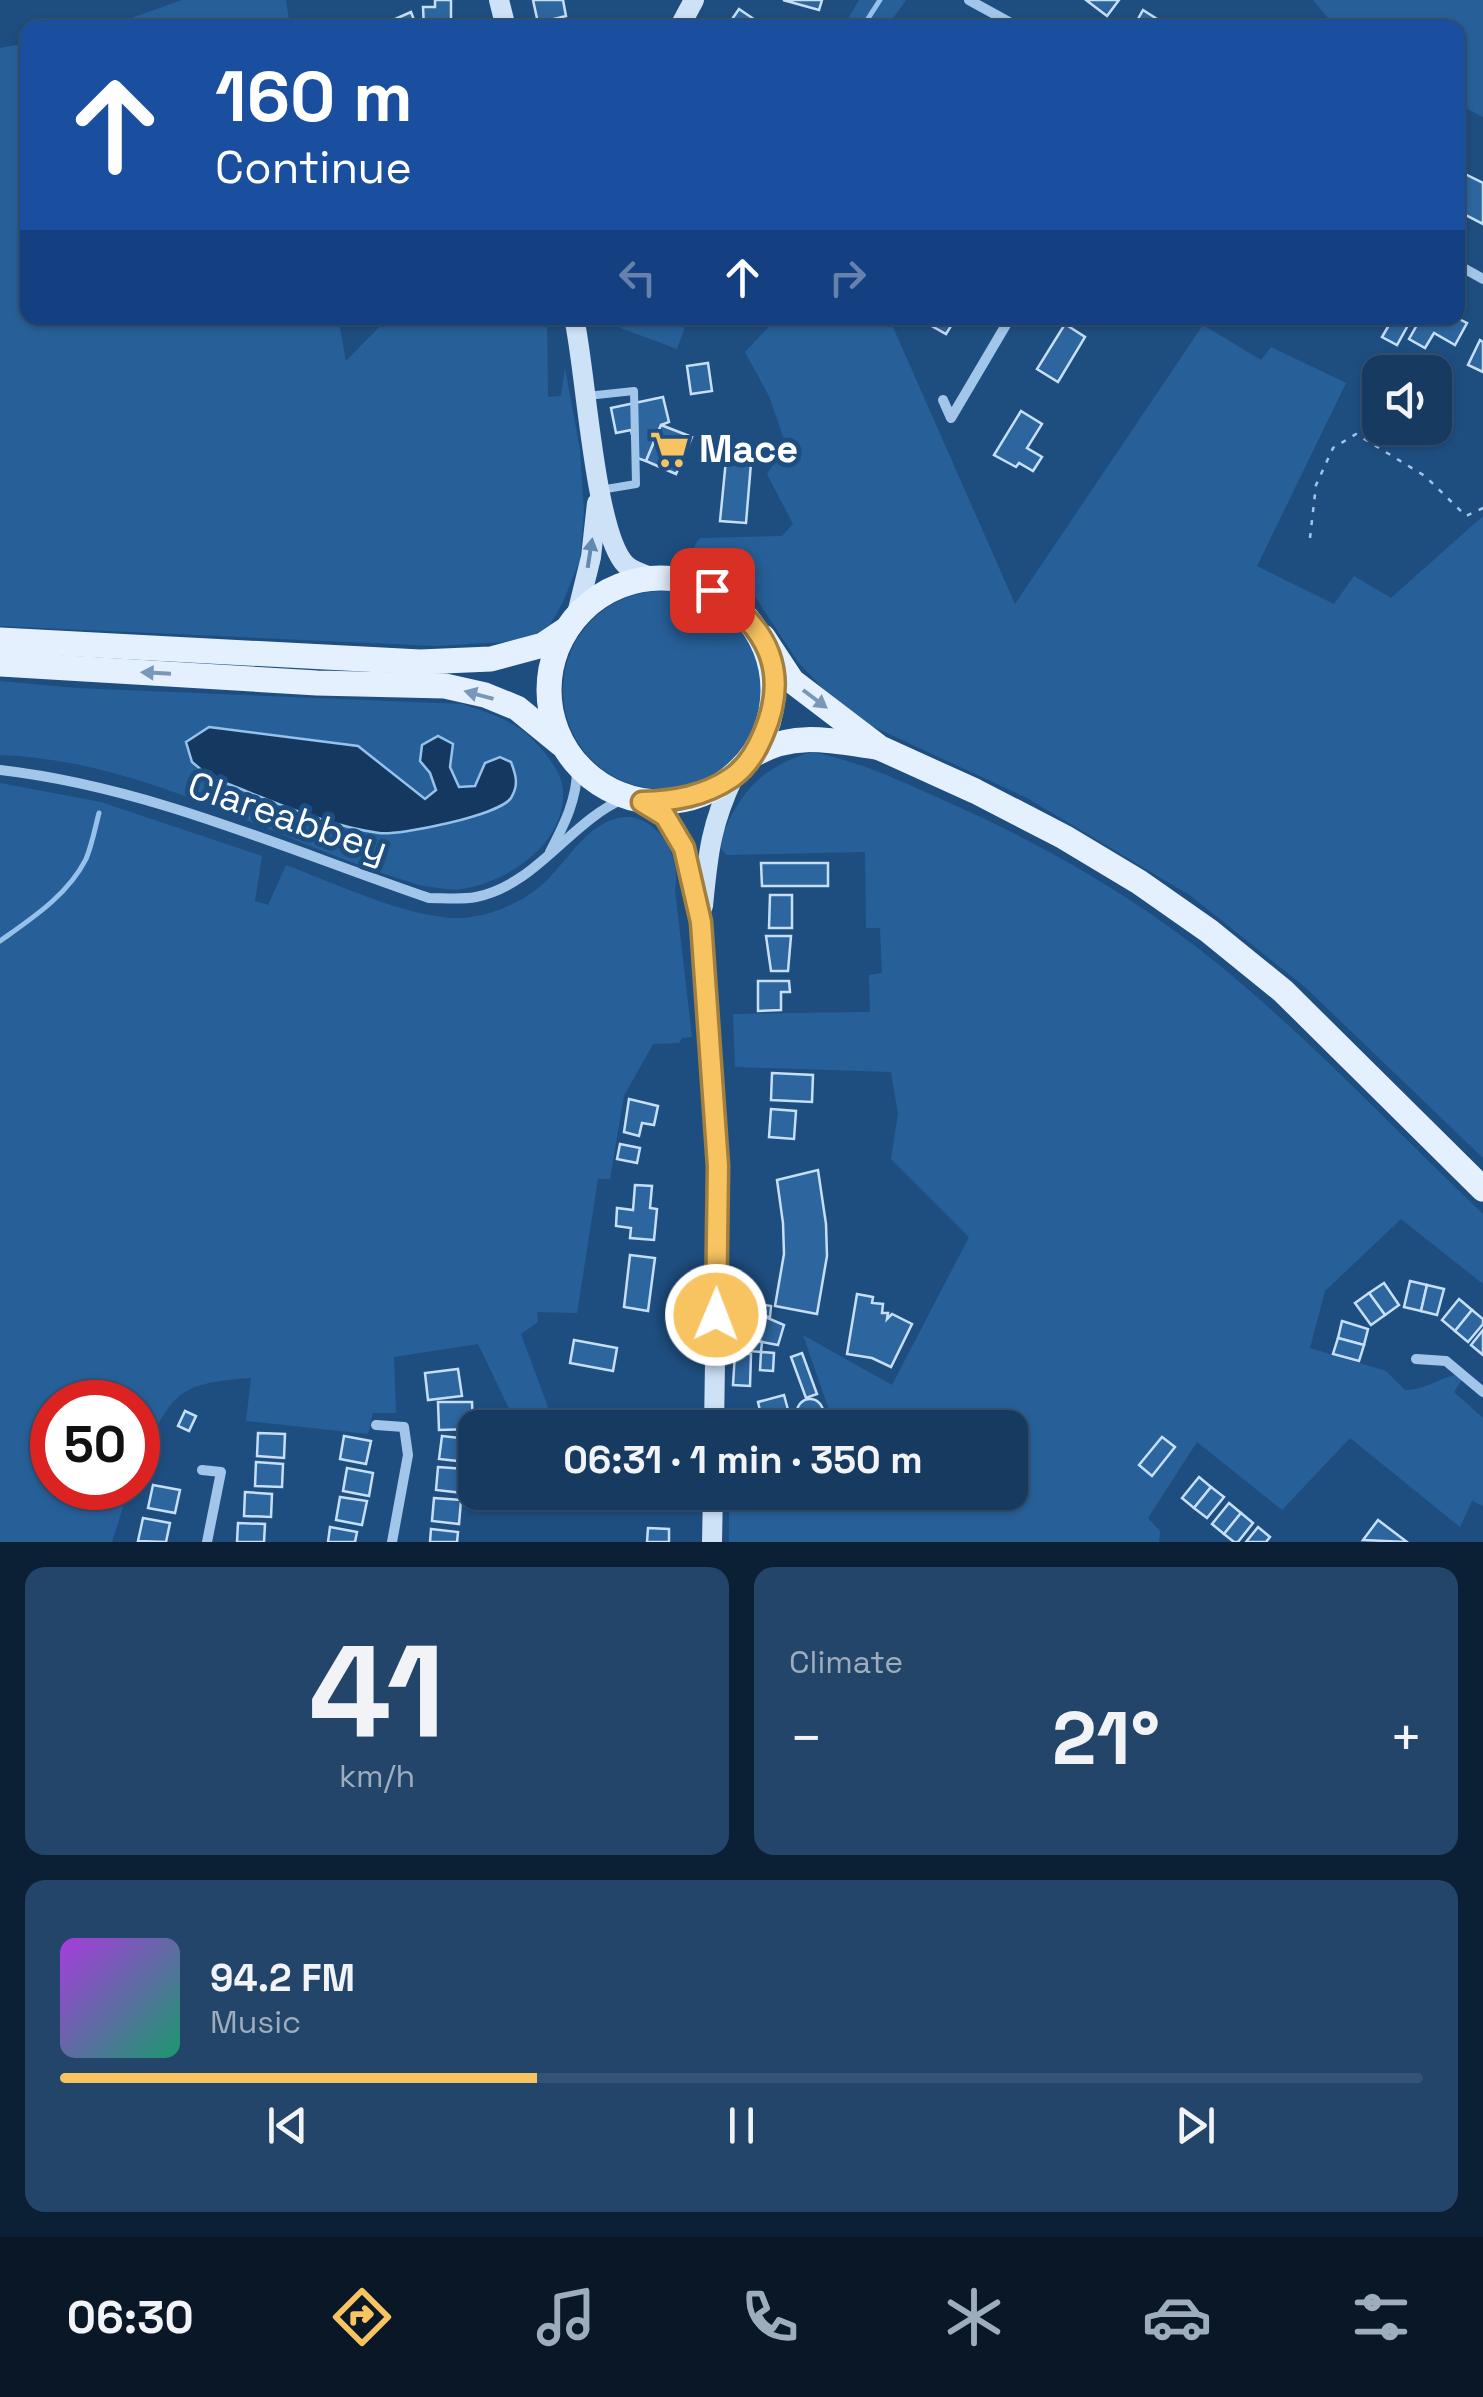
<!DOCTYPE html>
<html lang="en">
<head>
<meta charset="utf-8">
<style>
  :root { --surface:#163a60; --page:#234569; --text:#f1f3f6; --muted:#9eadbd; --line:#355475; --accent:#f8c461 }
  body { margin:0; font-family:"Space Grotesk",sans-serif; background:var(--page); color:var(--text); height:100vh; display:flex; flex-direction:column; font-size:38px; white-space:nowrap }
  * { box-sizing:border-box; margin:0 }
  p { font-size:32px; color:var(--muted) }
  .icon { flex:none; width:55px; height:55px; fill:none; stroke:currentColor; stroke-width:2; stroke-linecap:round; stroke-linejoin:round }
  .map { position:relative; height:1542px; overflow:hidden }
  .details { display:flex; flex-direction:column; gap:25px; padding:25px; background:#0c2035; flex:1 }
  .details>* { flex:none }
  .banner { position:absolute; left:20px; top:20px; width:1445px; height:305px; border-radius:20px; box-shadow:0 2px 8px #0004,0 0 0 2px var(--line); background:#1a4fa0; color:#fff; overflow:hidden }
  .buttons { position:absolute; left:1362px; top:355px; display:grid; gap:20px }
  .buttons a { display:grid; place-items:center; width:90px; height:90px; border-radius:20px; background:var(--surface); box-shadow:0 2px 8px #0004,0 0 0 2px var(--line); font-size:50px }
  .speed { position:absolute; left:30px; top:1380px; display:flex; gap:20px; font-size:50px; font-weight:700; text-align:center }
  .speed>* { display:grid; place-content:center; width:130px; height:130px; border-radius:50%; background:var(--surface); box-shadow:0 2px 8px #0004,0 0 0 2px var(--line); line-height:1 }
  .speed .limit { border:15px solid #d22; background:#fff; color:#111 }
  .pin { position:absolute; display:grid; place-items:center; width:85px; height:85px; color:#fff; margin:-42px; border-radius:20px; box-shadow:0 5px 15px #0006 }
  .me { position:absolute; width:110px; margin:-55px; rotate:1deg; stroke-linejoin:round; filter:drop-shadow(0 0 8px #0008) }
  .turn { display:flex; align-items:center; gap:35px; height:210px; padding:0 30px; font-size:45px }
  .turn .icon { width:130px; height:130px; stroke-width:2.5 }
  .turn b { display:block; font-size:70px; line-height:85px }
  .lanes { display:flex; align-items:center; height:95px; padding:0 30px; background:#0003; justify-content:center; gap:50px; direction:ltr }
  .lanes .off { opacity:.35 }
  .big { font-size:75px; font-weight:700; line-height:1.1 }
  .details .widget { flex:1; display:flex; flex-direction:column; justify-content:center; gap:15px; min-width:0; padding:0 35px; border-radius:20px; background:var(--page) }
  .details .dial { align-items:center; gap:0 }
  .dial b { font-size:130px; line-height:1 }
  .song { display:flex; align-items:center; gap:30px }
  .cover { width:120px; height:120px; border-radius:15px; background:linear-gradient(135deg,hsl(280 70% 55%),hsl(160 70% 35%)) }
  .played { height:10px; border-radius:5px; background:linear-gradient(90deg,var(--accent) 35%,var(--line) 35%) }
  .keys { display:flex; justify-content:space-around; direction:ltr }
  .heat { display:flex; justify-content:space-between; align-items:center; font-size:55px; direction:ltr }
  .details .tiles { flex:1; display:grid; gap:25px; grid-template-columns:1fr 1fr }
  .widget:last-child { grid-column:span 2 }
  .trip { position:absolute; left:458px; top:1410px; width:570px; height:100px; border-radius:20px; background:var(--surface); box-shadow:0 2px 8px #0004,0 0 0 2px var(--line); font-weight:700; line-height:100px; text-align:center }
  .menu { display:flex; height:160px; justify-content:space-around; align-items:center; background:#091726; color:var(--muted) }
  .menu .icon { width:70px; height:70px }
  .menu .active { color:var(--accent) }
  .menu b { font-size:45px; color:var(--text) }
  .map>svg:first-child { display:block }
</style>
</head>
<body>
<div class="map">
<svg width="1483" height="1542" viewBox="0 0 1483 1542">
  <rect width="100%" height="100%" fill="#1e4e80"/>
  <g fill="#276099">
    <path d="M182,0H286L290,27H106Z"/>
    <path d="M859,0H906L887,27H843Z"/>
    <path d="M1313,0H1483V117L1458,104V28L1330,27L1333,24Z"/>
    <path d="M27,43L28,318H338L346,361L388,318H547L548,397L561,396L565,368L580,450L584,511L580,560L563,602L550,625L531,637L505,642L436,646L0,626V48Z"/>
    <path d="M604,318H683L688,319L677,349L602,321Z"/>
    <path d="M777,318H889L1015,604L1203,325L1261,360L1271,347L1346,383L1257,566L1334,604L1354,576L1391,598L1483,516V1158L1305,987L1191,896L1027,798L861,721L829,695L798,662L754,595L725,575L698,564C693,554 692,546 700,538L782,536L793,524L767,474L786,445L769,396L745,352Z"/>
    <circle cx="662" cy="690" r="99"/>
    <path d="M0,681L76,688L462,704C486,712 513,720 531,738C543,749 562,772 563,790C566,844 508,882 461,889C449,891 435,887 423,886C282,846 150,760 0,755Z"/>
    <path d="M811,752C861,761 905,783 952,804C1046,846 1138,899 1218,964C1312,1041 1395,1130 1483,1214V1284L1401,1219L1325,1291L1310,1348L1386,1371L1405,1390C1425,1390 1435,1380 1455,1375L1462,1380L1454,1392L1483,1418V1506L1472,1501L1460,1527L1350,1438L1282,1510L1197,1442L1148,1518L1160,1531L1159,1542H729V1503L818,1501L824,1492H1010V1428L835,1427L803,1335L892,1385L969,1237L891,1159L898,1114L891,1072L735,1067L733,1014L870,1012L869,975L882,973L880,928H866L865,852L727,855L718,845C740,793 756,770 811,752Z"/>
    <path d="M0,783L101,802L262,856L255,901L268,905L286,865C334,883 412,920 462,918C493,916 529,900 550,877C567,859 583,834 605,823C648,799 683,851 675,890L692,1037L682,1038L679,1043L653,1044L624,1096L610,1179H598L577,1313L537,1312L538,1322L521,1334L552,1418L518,1427L478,1344L394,1357L396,1413H373L368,1434L246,1421L251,1378C171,1383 172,1397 138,1465V1402H52V1488H129L112,1542H0Z"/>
  </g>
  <path fill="#14385f" stroke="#95c1ea" stroke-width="2.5" d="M209,727L358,746L425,799L436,790L430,773L420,761L422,745L438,736L453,744L450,767L459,787L475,786L485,763L500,757L511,762C516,775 519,785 511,798C500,815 399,836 379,833C321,825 264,797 210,777L192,762L186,742Z"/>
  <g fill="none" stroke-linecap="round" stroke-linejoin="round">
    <g stroke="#95c1ea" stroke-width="5">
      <path d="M862,28L880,0"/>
      <path d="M0,941C31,919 68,895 86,859C92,845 95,828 99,813"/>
    </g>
  </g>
  <g fill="#2d659e" stroke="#c6dff7" stroke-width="2.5">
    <path d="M435,0H451V22H442V28H424L423,7H435Z"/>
    <path d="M533,0H563L566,16L538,23Z"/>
    <path d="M783,0H822L819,10Z"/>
    <path d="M1086,0H1119L1107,16Z"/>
    <path d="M739,9L764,26L763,28H726Z"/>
    <path d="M1143,10L1171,28H1133Z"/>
    <path d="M411,12L417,28H375Z"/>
    <path d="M1465,174L1483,183V224L1458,211V189Z"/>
    <path d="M925,318H956L946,334L923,321Z"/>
    <path d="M1393,318H1412L1397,345L1382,337Z"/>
    <path d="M1421,318H1457L1467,323L1455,345L1434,333L1425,348L1409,339Z"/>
    <path d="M1065,324L1085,337L1058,382L1037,369Z"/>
    <path d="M1480,340L1483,342V372L1468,365Z"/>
    <path d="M708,363L712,391L691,394L687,366Z"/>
    <path d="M663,397L669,422L661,425L646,461L637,458L631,430L616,433L611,408Z"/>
    <path d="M1021,411L1042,424L1027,448L1042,457L1033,471L1019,463L1016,467L994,455Z"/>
    <path d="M661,425L692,437L676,474L646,461Z"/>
    <path d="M726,460L751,463L746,523L720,521Z"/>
    <path d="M761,863H828V886H762Z"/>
    <path d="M770,895H792V928H769Z"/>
    <path d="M766,936H791L788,971H771Z"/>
    <path d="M758,981H789L790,992H781V1010L758,1011Z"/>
    <path d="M772,1073L813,1075L812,1102L771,1100Z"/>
    <path d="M629,1099L658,1106L654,1125L642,1123L639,1136L624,1132Z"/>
    <path d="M771,1109L796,1111L794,1139L769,1137Z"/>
    <path d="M620,1144L640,1148L637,1163L617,1159Z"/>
    <path d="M818,1170L826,1224L827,1256L817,1314L775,1306L784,1254L783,1223L777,1180Z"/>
    <path d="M635,1185L652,1186L650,1208L657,1209L654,1240L630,1238L631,1228L616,1226L617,1208L633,1210Z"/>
    <path d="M630,1255L655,1258L648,1311L624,1307Z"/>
    <path d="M1410,1281L1427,1285L1421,1311L1404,1307Z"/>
    <path d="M1384,1283L1399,1305L1385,1315L1369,1293Z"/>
    <path d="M1427,1285L1444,1289L1437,1315L1421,1311Z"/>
    <path d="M1369,1293L1385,1315L1371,1325L1355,1303Z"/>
    <path d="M857,1294L873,1297L872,1303L883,1304L882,1313H888L887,1319L892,1314L912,1324L891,1367L872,1358L847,1354Z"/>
    <path d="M1459,1299L1472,1310L1455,1331L1442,1320Z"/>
    <path d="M752,1303L771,1306L770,1317L751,1314Z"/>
    <path d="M1472,1310L1483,1319V1324L1468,1342L1455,1331Z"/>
    <path d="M763,1316L784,1325L778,1345L757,1341Z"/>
    <path d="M1342,1321L1368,1329L1364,1345L1338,1338Z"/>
    <path d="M1483,1330V1355L1471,1345Z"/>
    <path d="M1338,1338L1364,1345L1359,1361L1333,1354Z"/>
    <path d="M574,1340L617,1348L613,1371L570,1363Z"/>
    <path d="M737,1340L762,1342L761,1352L737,1350Z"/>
    <path d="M761,1352L774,1353L773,1371L760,1370Z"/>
    <path d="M735,1353L751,1354L750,1386L733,1385Z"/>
    <path d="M802,1353L817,1394L806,1398L791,1357Z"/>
    <path d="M458,1369L462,1396L428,1400L425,1373Z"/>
    <path d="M784,1395L790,1417L763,1424L758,1402Z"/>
    <circle cx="810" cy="1412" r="13"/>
    <path d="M438,1402H472L473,1429L439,1430Z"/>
    <path d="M185,1411L196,1416L189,1431L178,1426Z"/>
    <path d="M629,1416L655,1418V1428H628Z"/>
    <path d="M258,1433L285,1434L284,1458L257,1456Z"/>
    <path d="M344,1436L371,1441L366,1464L340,1459Z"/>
    <path d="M442,1436L469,1439L467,1462L439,1459Z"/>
    <path d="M1162,1437L1175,1447L1152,1476L1139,1465Z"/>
    <path d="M256,1462L283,1464L282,1487L255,1486Z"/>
    <path d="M438,1467L465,1469L463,1493L436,1490Z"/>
    <path d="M347,1468L373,1473L369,1496L343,1491Z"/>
    <path d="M1199,1477L1211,1487L1194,1508L1182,1498Z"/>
    <path d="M153,1485L180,1490L175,1513L148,1508Z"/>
    <path d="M1211,1487L1224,1497L1207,1518L1194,1508Z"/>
    <path d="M245,1492L272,1494L271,1517L244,1516Z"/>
    <path d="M567,1492H591L588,1510L564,1506Z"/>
    <path d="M611,1492H645L643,1504L610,1500Z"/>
    <path d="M754,1492H824V1495L754,1494Z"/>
    <path d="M340,1497L367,1501L362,1525L336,1520Z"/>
    <path d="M434,1498L461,1500L459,1524L432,1521Z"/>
    <path d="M1229,1503L1241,1513L1224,1534L1212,1524Z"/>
    <path d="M1241,1513L1253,1523L1238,1542H1234L1224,1534Z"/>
    <path d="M143,1518L170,1523L166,1542L138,1541Z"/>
    <path d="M1378,1520L1407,1542L1363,1540Z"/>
    <path d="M238,1523L265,1524L264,1542H237Z"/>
    <path d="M330,1527L357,1532L355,1542H328Z"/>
    <path d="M1258,1527L1270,1537L1266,1542H1246Z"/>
    <path d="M648,1528L669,1529V1542H647Z"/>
    <path d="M431,1529L458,1532L457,1542H430Z"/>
  </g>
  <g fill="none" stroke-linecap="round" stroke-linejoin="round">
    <path stroke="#a2c6e9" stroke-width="2.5" stroke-dasharray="5 8" stroke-linecap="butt" d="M1310,538L1316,485L1333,448L1356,434L1425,476L1466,516L1483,508"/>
    <path stroke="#a2c6e9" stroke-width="8" d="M587,396L634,391L636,484L600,490"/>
    <g stroke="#a2c6e9" stroke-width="10">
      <path d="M969,0L1020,28"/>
      <path d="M1458,265L1483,279"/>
      <path d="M943,400L951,418L1010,318"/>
      <path d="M0,770C149,787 288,850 429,898C444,898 461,900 476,897C538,884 569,822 625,798"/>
      <path d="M550,852C564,825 578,798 577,766"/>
      <path d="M1416,1359L1446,1361L1483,1392"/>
      <path d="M376,1425L404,1427L408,1455L392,1542"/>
      <path d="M202,1470L221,1472L207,1542"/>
    </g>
    <g stroke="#cde1f7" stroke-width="20">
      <path d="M499,0L506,28"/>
      <path d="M679,28L694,0"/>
      <path d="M574,318C586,369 594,534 626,565C632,571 645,575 654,578"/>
      <path d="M577,614L591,557L597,503"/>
      <path d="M642,802L665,816L684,848L701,923L718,1166L714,1428"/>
      <path d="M703,906C708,853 711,824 734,776"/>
      <path d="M712,1542L713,1492"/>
    </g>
    <g stroke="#e5f0fe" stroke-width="25">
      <circle cx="661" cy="690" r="112"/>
      <path d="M763,637L792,681L880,748L975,791L1064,837L1139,882L1209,931L1283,991L1483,1189"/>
      <path d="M0,640L420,662L491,659L543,645L564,631"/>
      <path d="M0,664L317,683L445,686L485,695L517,708L561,744"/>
      <path d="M755,754C794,731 833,741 875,747"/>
    </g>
  </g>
  <defs><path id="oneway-solid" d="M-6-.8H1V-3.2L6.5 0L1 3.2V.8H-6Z" transform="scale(2.5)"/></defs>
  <use fill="#6489b0" href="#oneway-solid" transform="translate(590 553) rotate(-81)"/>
  <g fill="#7897b9">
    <use href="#oneway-solid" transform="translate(156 673) rotate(-177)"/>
    <use href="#oneway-solid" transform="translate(479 695) rotate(-165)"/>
    <use href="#oneway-solid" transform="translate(815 699) rotate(37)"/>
  </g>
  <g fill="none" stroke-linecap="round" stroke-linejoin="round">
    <defs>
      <path id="route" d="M712,590C767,626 791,671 763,735C756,752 747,767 731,778C704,796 675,801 642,802L665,816L684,848L701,922L718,1166L716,1315"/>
    </defs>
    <use href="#route" stroke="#a17f3f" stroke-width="25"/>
    <use href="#route" stroke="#f8c461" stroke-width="18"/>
  </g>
  <defs>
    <symbol id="supermarket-bare" viewBox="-9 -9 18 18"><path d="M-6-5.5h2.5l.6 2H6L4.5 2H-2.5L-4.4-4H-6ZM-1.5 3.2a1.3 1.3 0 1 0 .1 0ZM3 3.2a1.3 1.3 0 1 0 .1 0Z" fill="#f8c461" stroke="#1e4e80" stroke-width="2.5" paint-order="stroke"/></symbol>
  </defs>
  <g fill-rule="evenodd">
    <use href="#supermarket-bare" x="642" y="422" width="55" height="55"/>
  </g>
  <g text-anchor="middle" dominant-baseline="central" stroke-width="10" stroke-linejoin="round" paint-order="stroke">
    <g font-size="38" font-weight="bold" fill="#fff" stroke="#1e4e80" text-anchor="start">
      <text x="699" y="449">Mace</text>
    </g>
    <g font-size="38" fill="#fff" stroke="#1e4e80">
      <text transform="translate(288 817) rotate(19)">Clareabbey</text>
    </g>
  </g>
</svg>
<div class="buttons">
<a><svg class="icon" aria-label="sound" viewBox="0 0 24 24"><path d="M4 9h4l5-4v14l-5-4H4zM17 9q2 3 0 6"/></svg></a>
</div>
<div class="speed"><div class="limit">50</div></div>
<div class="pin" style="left:712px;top:590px;background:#d93025"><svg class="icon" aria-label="arrive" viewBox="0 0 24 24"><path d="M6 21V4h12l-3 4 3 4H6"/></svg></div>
<svg class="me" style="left:716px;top:1315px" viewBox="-20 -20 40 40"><circle r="17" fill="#f8c461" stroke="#fff" stroke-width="3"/><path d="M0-11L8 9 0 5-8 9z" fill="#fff"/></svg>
<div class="trip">06:31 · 1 min · 350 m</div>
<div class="banner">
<div class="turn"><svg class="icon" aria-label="ahead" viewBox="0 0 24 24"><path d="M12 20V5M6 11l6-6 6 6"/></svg><div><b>160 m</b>Continue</div></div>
<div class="lanes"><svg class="icon off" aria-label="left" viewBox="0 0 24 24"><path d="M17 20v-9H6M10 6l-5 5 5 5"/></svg><svg class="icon" aria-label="ahead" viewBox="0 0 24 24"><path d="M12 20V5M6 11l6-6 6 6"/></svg><svg class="icon off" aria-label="right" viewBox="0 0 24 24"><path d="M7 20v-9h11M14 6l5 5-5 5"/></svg></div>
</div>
</div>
<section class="details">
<div class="tiles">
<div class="widget dial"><b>41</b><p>km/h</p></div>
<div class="widget"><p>Climate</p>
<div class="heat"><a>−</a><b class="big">21°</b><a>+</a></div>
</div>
<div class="widget">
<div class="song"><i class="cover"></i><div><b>94.2 FM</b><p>Music</p></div></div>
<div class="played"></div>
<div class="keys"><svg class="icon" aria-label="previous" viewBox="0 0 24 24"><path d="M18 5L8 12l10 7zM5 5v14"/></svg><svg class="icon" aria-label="pause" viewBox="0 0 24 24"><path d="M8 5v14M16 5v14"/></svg><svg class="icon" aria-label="next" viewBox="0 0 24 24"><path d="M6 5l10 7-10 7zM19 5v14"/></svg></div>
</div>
</div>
</section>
<nav class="menu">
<b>06:30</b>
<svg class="icon active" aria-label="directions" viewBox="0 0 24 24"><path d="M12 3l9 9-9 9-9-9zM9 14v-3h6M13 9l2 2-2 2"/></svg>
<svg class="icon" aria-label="music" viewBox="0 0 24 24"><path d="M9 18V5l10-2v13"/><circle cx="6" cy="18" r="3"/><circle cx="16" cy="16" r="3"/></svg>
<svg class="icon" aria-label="phone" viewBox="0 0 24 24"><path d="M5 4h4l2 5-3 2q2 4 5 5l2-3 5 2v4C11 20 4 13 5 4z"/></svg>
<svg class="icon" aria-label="climate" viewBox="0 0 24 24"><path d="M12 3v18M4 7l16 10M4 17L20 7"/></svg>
<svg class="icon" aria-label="car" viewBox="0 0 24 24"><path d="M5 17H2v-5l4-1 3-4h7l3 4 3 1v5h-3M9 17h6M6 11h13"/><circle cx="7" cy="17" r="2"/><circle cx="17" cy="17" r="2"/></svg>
<svg class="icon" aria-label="filters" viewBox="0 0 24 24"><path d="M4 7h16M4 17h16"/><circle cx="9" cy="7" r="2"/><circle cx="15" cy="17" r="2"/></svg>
</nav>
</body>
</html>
